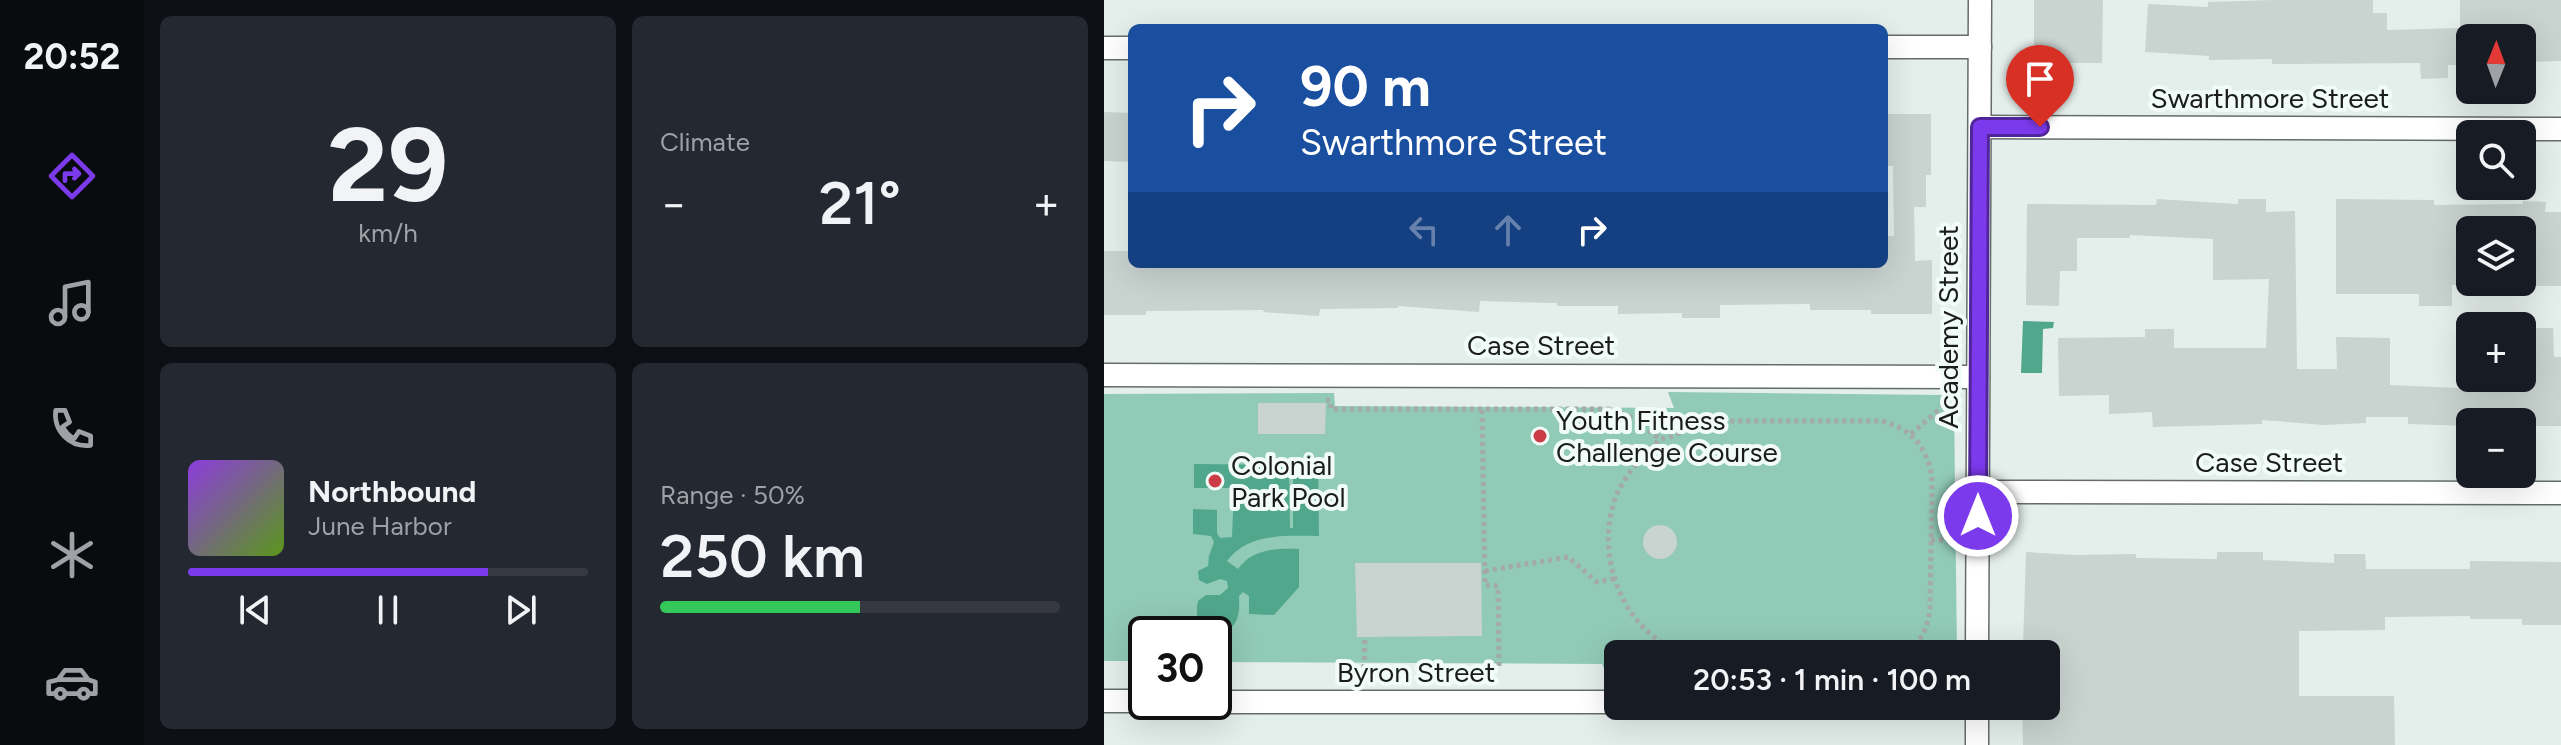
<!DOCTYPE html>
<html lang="en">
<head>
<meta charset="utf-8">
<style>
  :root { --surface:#171b24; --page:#242831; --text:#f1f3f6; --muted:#9ea1a6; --line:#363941; --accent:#7c3aed }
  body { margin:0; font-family:Figtree,sans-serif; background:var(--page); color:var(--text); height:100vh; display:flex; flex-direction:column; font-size:30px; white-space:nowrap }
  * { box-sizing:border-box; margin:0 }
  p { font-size:26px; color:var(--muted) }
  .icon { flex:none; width:44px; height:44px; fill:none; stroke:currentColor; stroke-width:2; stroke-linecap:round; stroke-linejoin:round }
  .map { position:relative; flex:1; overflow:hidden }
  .side { display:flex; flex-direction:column; gap:16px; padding:16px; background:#0d0f14; width:960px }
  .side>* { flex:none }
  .guide { position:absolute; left:24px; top:24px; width:760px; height:244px; border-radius:12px; box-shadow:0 8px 32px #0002; background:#1a4fa0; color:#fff; overflow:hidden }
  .needle { width:52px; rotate:1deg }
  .controls { position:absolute; left:1352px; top:24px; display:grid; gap:16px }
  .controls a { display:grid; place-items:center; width:80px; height:80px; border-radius:12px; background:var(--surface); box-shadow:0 8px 32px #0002; font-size:40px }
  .speed { position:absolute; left:24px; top:616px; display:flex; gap:16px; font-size:40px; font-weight:700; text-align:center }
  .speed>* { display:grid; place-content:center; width:104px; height:104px; border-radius:50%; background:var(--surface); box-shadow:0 8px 32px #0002; line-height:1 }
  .speed .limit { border:4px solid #111; border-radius:12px; background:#fff; color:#111 }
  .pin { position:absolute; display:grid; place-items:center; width:68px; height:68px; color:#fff; margin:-82px -34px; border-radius:50% 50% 50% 0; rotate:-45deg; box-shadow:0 0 8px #0007 }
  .pin .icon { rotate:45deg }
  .me { position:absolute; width:88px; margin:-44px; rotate:0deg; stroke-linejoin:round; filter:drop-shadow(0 0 6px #0008) }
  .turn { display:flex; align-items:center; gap:28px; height:168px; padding:0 40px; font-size:36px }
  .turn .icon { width:104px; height:104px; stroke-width:2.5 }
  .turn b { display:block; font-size:56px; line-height:68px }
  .lanes { display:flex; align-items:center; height:76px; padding:0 40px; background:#0003; justify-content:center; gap:40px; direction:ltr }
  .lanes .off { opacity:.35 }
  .big { font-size:60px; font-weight:600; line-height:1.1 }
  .side .card { flex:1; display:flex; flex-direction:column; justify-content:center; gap:12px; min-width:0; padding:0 28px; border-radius:12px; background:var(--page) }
  .side .dial { align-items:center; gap:0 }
  .dial b { font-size:104px; line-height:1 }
  .song { display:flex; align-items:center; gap:24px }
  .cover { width:96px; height:96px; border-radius:12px; background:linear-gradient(135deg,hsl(270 70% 55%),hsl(90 70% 35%)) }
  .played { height:8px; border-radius:4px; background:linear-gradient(90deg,var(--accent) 75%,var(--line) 75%) }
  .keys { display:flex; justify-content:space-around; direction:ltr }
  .heat { display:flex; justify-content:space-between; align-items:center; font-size:44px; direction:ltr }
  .charge { height:12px; border-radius:6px; background:linear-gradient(90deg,#34c759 50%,var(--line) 0) }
  .side .tiles { flex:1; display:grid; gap:16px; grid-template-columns:repeat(2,1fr) }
  .trip { position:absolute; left:500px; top:640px; width:456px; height:80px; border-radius:12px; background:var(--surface); box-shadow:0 8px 32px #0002; font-weight:600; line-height:80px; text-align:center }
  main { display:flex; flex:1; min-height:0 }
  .dock { display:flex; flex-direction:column; width:144px; justify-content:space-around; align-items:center; background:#090b0e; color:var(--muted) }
  .dock .icon { width:56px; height:56px }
  .dock .active { color:var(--accent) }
  .dock b { font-size:36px; color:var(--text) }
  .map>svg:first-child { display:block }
</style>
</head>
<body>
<main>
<nav class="dock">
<b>20:52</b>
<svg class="icon active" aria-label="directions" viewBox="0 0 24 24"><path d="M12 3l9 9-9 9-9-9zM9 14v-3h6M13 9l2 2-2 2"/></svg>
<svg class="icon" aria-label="music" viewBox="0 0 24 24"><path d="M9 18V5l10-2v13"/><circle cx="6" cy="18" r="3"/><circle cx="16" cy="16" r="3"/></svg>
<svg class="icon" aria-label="phone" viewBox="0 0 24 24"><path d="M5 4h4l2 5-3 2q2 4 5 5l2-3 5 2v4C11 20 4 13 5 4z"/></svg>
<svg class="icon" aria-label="climate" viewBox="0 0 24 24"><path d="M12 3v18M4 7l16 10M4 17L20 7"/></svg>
<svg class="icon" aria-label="car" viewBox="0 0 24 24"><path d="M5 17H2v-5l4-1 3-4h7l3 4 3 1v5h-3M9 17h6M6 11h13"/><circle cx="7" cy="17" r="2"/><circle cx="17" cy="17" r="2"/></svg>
</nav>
<section class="side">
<div class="tiles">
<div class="card dial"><b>29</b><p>km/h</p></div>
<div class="card"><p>Climate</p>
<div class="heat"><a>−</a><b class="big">21°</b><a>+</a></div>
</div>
<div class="card">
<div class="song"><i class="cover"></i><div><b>Northbound</b><p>June Harbor</p></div></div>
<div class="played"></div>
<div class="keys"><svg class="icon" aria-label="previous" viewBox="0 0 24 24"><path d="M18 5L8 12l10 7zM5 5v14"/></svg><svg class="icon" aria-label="pause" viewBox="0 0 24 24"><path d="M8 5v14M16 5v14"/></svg><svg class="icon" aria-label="next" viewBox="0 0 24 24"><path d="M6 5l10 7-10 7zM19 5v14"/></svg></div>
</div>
<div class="card"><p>Range · 50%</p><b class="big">250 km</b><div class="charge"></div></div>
</div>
</section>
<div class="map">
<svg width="1457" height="745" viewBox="0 0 1457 745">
  <rect width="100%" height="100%" fill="#e4eeea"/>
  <path fill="#91cab6" d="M564,392L837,395L850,404L853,654H514V685H507L498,664L110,662V634H42V661H0V394L230,393L231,406L570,408Z"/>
  <g fill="#51a78c">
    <path d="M919,321L950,322L949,328L939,329L938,373H917Z"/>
    <path d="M189,462H214L215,536C183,536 144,532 123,561L134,569C148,549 173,548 195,549V587L170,615L145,614V596L139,592L135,596C136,616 134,624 118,636L101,634C94,623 91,614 94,601L102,595H116L124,588L123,581L116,579L103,584L95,580L94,571L104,566L105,556L110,542L107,536L89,534V509L113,510V533L116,538L128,537L130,488H90V464L185,465L186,528H189Z"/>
  </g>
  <g fill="#c9d3cf">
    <path d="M930,0H999L998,63H930Z"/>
    <path d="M1170,0H1269V13H1283V30L1356,28V0H1457V61L1421,62L1420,38H1366V65H1344V78L1317,79L1316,63L1168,64V59L1105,60V56L1041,52L1044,4L1104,7V2Z"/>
    <path d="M0,112L28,113V162L0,161Z"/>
    <path d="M780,114H827V175H822V207H810L811,261L828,260V314H767V310H706V304L616,305V318H578V313L514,314V306H453V303L376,301L375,312L294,306V308L216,309L215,316L159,312L160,310L42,311V315H0V251H28V264H780V236H790L789,166H780Z"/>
    <path d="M1053,199L1134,204V199H1162V212L1191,211L1193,369H1233L1232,337L1286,338V385L1355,388V378H1418V328H1449L1450,357H1457V426H1427V422H1366V426L1304,424V417H1262V423L1220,425L1158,420V424L1049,427L1048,412L1005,414V395L955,396L954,338L1041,337V329H1070V348H1162L1165,279L1109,280V239L1026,235V238H973V271H956L955,306L922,305L923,204L1052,205Z"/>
    <path d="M1232,199L1330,200V205L1419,204V201L1442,202L1441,212H1457V286H1419V230H1366V285H1348V306H1315V294H1232Z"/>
    <path d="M154,403H222L221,434H154Z"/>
    <circle cx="556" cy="542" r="17"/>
    <path d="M922,552L969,555L1032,554V558L1113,559V552H1159V560L1230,563V554H1261L1262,569H1366V561L1457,562V625H1418V619H1366V616L1281,617V630L1195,631V696H1290L1291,745H919L918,706H942V649L919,648Z"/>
    <path d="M251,563H377L378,636L253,637Z"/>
  </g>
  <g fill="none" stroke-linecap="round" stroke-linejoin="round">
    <defs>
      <g id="street">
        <path d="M780,47H876"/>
        <path d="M0,48H28"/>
        <path d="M876,127L1457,129"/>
        <path d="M0,375L874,377"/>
        <path d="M874,492L1457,493"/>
        <path d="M873,654L876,0"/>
        <path d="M0,701H42"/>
        <path d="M110,702H514"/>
        <path d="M873,745V706"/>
      </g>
    </defs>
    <use href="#street" stroke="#646d6a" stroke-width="25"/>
    <g stroke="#a3aaa7" stroke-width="5" stroke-dasharray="4 4" stroke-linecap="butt">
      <path d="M222,400H226L227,409H505L525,416L556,439"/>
      <path d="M378,410L381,585L394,586L395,666"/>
      <path d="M807,434L845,401"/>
      <path d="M827,540H850"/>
      <path d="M381,571L464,557L493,582L509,579"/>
      <path d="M814,642L826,654"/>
      <path d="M580,654C520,632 490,559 511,499C520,475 538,457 556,439L564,438L593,425L621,421H777C807,428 824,448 828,478L826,608C824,627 817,644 800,654"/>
      <path d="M260,668L261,637"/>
    </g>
    <use href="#street" stroke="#fff" stroke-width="22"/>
  </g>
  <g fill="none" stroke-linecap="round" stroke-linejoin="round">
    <defs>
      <path id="route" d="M874,516L876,127H936"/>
    </defs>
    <use href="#route" stroke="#51269a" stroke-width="20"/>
    <use href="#route" stroke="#7c3aed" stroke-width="14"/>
  </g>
  <g fill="#cc3c47" stroke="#f1fcf8" stroke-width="3">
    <circle cx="436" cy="436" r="8"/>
    <circle cx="111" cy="481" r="8"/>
  </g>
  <g text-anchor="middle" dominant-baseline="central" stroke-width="8" stroke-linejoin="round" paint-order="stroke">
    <g font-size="28" fill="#1a1d1c" stroke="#f1fcf8">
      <text x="1166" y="98">Swarthmore Street</text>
      <text transform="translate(844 327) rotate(-90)">Academy Street</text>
      <text x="437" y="345">Case Street</text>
      <text x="1165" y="462">Case Street</text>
      <text x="312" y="672">Byron Street</text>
    </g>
    <g font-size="28" fill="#1a1d1c" stroke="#f1fcf8" text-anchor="start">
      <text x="452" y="420">Youth Fitness<tspan x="452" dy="32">Challenge Course</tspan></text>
      <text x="127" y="465">Colonial<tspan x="127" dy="32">Park Pool</tspan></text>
    </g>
  </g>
</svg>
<div class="controls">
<a><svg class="needle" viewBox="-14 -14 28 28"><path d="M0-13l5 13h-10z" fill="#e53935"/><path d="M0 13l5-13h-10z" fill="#9ea1a6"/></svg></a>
<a><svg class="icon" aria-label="search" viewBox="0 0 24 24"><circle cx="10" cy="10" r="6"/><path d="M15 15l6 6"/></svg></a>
<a><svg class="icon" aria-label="layers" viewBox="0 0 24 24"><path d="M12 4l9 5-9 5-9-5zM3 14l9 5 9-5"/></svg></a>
<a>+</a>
<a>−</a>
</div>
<div class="speed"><div class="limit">30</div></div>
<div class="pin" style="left:936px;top:127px;background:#d93025"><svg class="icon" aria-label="arrive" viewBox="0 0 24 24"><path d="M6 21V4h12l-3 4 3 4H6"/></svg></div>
<svg class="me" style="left:874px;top:516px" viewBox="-20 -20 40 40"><circle r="17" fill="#7c3aed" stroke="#fff" stroke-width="3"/><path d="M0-11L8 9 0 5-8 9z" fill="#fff"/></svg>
<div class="trip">20:53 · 1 min · 100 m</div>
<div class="guide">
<div class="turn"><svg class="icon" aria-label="right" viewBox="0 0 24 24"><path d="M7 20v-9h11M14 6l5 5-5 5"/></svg><div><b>90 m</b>Swarthmore Street</div></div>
<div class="lanes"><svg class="icon off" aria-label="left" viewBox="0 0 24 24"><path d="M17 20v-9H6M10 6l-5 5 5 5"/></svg><svg class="icon off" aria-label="ahead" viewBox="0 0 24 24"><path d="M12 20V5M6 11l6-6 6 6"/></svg><svg class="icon" aria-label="right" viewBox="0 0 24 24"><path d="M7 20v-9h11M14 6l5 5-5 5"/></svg></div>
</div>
</div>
</main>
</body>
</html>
